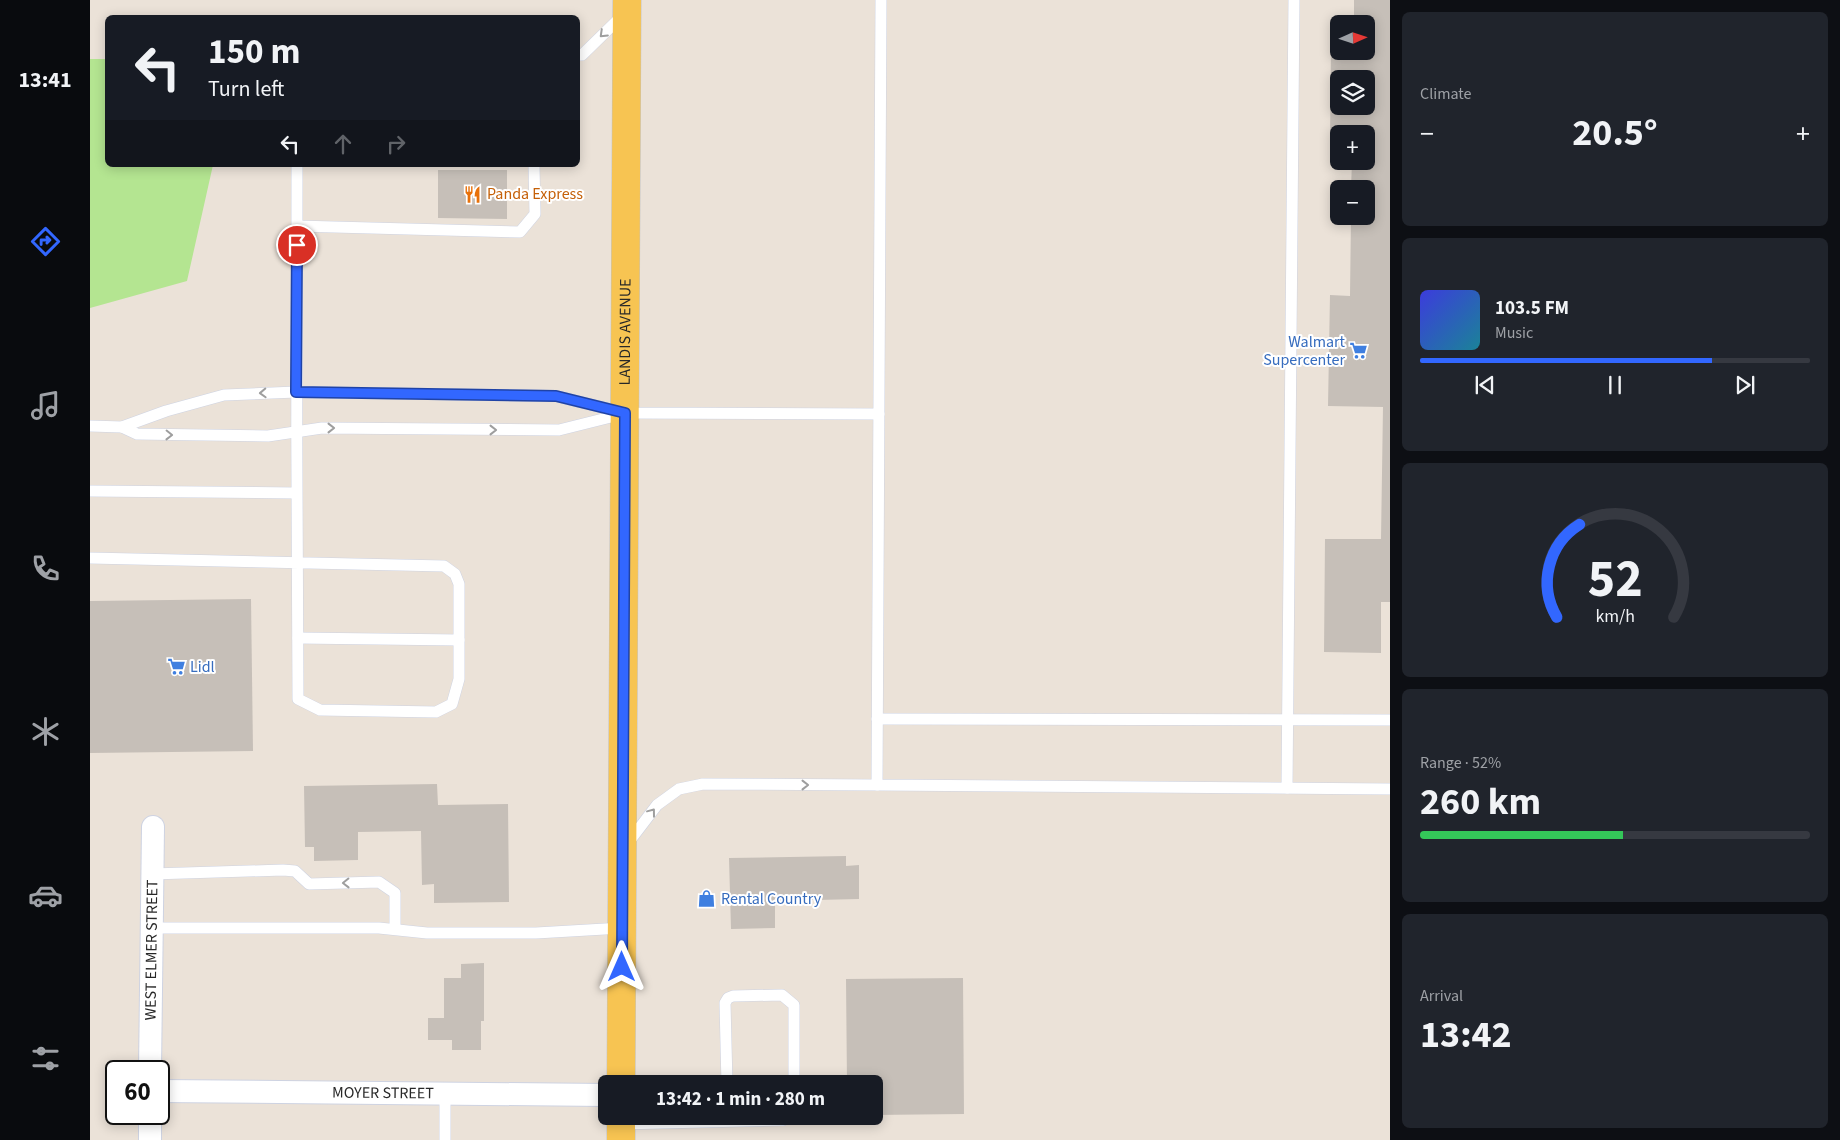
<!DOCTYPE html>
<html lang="en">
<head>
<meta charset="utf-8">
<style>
  :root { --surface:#171b24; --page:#20242c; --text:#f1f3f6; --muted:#9ea1a6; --line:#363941; --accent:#3267ff }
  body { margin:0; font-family:"Source Sans 3",sans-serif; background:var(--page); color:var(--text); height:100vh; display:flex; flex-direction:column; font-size:19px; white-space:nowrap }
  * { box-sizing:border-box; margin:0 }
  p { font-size:16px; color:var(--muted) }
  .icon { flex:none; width:28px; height:28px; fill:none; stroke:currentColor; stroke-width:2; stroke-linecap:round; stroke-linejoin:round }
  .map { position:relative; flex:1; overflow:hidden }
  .details { display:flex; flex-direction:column; gap:12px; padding:12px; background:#0d0f14; width:450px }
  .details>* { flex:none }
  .hud { position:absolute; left:15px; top:15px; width:475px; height:152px; border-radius:8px; box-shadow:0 2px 12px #0003; background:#171b24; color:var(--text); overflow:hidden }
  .needle { width:32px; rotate:87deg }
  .fabs { position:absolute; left:1240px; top:15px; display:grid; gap:10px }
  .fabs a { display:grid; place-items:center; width:45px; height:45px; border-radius:8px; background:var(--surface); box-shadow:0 2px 12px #0003; font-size:25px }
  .speed { position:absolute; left:15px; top:1060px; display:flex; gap:10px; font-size:25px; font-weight:700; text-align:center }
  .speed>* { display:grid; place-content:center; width:65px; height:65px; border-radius:50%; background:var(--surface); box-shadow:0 2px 12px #0003; line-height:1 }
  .speed .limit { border:2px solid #111; border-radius:8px; background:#fff; color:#111 }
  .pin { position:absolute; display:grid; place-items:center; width:42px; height:42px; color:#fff; margin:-21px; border:2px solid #fff; border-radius:50%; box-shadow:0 1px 5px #0007 }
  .me { position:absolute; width:55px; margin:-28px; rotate:0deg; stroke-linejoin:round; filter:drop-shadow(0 0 4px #0008) }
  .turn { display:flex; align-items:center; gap:18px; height:105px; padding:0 20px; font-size:22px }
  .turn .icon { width:65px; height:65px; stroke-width:2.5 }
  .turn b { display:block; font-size:35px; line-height:42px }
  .lanes { display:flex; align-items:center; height:48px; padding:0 20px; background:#0003; justify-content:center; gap:25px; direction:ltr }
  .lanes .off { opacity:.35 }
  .big { font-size:38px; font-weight:700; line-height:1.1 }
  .details .widget { flex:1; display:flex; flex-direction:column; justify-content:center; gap:8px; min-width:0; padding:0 18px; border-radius:8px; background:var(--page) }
  .details .dial { align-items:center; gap:0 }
  .dial svg { height:130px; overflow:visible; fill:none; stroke:var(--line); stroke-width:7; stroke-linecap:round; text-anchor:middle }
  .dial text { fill:var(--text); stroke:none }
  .song { display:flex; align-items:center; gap:15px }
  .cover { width:60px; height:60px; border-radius:8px; background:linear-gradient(135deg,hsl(240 70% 55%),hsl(190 70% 35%)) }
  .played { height:5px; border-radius:2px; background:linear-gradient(90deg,var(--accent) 75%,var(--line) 75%) }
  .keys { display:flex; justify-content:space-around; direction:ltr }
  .heat { display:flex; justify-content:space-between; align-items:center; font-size:28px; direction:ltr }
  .charge { height:8px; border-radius:4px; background:linear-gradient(90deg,#34c759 52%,var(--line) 0) }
  .trip { position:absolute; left:508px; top:1075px; width:285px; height:50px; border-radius:8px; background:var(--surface); box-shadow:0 2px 12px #0003; font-weight:700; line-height:50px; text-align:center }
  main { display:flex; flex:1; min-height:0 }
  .tabs { display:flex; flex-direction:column; width:90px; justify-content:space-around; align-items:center; background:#090b0e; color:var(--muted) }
  .tabs .icon { width:35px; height:35px }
  .tabs .current { color:var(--accent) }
  .tabs b { font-size:22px; color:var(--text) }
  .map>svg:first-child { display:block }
</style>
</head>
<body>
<main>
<nav class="tabs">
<b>13:41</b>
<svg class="icon current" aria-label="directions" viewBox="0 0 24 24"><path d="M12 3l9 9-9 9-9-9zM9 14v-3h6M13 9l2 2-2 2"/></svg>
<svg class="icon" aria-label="music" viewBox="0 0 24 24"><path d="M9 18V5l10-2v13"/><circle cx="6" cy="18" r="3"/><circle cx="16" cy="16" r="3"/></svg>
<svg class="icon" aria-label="phone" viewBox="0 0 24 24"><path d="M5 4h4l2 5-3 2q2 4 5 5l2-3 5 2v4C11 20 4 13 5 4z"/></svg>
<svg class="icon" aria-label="climate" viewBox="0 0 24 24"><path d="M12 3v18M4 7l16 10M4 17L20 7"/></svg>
<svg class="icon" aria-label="car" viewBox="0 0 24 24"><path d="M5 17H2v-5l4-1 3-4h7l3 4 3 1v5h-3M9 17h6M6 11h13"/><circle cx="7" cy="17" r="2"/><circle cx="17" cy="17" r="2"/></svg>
<svg class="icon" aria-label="filters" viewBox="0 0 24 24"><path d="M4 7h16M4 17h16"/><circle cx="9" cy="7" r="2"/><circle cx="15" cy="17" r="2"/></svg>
</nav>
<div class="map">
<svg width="1300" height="1140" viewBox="0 0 1300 1140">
  <rect width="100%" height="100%" fill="#ebe2d8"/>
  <path fill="#b4e591" d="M0,59H17L18,165H123L97,281L0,308Z"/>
  <g fill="#c6bfb8" fill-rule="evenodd">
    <path d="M1264,0H1300V602H1291V653L1234,652L1235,539H1291L1293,407L1238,406L1240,295L1260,296L1261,216H1276V189H1261L1262,161H1276V134H1249V141L1240,140L1241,46H1249V51H1276V24H1264ZM1249,79H1276V106H1249Z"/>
    <path d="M348,170H417V219L348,218Z"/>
    <path d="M161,599L163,751L0,753V601Z"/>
    <path d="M347,784L348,805L418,804L419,902L344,903V884L332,885L331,831L268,832V860L224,861V847H215L214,786Z"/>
    <path d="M756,856V866L769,865V899L685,901V928L641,929L639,858Z"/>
    <path d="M394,963V1021H391V1050H362V1040H338V1018H354V978H371V964Z"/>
    <path d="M873,978L874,1114L784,1115V1084H757L756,979Z"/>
  </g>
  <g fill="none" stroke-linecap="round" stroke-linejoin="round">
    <defs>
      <g id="lane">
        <path d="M791,0L787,785L1300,789"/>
        <path d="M488,55H492L534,14"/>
        <path d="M207,226L430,232L445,214L444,165"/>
        <path d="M0,426L32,427L76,411L134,395L206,392L466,396L535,413L789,414"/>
        <path d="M32,427L47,434L178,436L232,428L469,430L533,414"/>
        <path d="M0,491L206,493"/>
        <path d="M0,558L354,566L365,574L369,584V679L362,704L346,712L230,710L208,699C206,521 207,343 207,165"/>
        <path d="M208,638L369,640"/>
        <path d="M787,719L1300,720"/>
        <path d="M1197,788L1204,0"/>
        <path d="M538,843L567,805L589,789L613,784L787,785"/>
        <path d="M62,874L193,870L205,871L219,884L289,882L305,893V929"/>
        <path d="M62,928H289L337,933H446L532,928"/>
        <path d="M637,1084L635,1003L638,998L643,996L692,995L704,1005V1084"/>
        <path d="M531,1124L693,1120L700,1116"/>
        <path d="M355,1140V1095"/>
      </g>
      <g id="street">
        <path id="s1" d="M60,1071L63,827"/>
        <path id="s2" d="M69,1091L516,1095"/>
        <path d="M60,1140V1114"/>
      </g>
      <g id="primary">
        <path id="s3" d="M531,1084L537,0"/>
        <path d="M531,1140V1116"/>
      </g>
    </defs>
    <use href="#lane" stroke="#ced3e2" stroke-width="12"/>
    <use href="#street" stroke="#ced3e2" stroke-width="24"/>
    <use href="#primary" stroke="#c3c3c3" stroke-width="29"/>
    <use href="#lane" stroke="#fff" stroke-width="11"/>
    <use href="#street" stroke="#fff" stroke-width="22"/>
    <use href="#primary" stroke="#f7c452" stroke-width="28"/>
  </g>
  <defs><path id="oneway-chevron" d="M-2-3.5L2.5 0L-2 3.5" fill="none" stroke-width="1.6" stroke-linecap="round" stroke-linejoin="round" transform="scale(1.25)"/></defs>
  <g stroke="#9e9e9e">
    <use href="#oneway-chevron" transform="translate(513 34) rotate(136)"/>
    <use href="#oneway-chevron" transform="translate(173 393) rotate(178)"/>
    <use href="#oneway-chevron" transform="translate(241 428)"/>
    <use href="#oneway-chevron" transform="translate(403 430)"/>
    <use href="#oneway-chevron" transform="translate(79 435) rotate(1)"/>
    <use href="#oneway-chevron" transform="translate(715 785)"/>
    <use href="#oneway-chevron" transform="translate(562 812) rotate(-53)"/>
    <use href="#oneway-chevron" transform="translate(256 883) rotate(179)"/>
  </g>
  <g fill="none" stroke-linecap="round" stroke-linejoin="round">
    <defs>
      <path id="route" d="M207,245L206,392L466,396L535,413L532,967"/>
    </defs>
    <use href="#route" stroke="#2043a6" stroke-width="12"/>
    <use href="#route" stroke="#3267ff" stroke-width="9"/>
  </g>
  <defs>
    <symbol id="restaurant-bare" viewBox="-9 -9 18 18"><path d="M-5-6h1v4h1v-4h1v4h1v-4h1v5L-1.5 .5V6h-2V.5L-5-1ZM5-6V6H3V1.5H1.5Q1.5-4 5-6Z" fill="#e8710a" stroke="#fff" stroke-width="2.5" paint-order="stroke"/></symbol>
    <symbol id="supermarket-bare" viewBox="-9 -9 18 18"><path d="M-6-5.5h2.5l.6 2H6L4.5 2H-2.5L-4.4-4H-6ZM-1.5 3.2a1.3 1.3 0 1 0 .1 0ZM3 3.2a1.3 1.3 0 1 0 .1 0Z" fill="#3f7fe0" stroke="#fff" stroke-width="2.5" paint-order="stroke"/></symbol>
    <symbol id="shop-bare" viewBox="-9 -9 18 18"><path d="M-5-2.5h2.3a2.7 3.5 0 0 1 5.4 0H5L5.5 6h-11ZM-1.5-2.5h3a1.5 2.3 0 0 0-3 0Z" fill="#3f7fe0" stroke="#fff" stroke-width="2.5" paint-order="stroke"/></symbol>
  </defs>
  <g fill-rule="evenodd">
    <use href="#restaurant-bare" x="370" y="182" width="25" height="25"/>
    <use href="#supermarket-bare" x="1256" y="338" width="25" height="25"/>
    <use href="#supermarket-bare" x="74" y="654" width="25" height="25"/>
    <use href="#shop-bare" x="604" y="886" width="25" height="25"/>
  </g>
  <g text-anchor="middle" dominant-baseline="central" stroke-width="4" stroke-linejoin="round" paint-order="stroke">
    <g font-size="16" fill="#c56008" stroke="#fff" text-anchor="start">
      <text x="397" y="194">Panda Express</text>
    </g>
    <g font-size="16" fill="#282828" stroke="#fff">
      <text stroke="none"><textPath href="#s3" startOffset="752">LANDIS AVENUE</textPath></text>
      <text stroke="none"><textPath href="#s1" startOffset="121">WEST ELMER STREET</textPath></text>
      <text stroke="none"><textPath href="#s2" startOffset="224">MOYER STREET</textPath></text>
    </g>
    <g font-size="16" fill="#366cbe" stroke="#fff" text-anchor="start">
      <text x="1255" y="342" text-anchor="end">Walmart<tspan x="1255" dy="18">Supercenter</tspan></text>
      <text x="100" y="667">Lidl</text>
      <text x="631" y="899">Rental Country</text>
    </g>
  </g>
</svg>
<div class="fabs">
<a><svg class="needle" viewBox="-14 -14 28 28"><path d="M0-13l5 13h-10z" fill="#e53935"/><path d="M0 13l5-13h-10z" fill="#9ea1a6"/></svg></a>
<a><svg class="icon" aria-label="layers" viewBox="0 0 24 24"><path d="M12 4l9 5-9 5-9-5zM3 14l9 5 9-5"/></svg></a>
<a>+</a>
<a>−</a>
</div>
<div class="speed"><div class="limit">60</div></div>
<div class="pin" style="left:207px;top:245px;background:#d93025"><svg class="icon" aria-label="arrive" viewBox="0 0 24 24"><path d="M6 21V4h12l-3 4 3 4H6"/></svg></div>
<svg class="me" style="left:532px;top:967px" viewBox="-20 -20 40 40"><path d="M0-17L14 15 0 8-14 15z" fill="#3267ff" stroke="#fff" stroke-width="4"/></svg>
<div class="trip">13:42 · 1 min · 280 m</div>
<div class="hud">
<div class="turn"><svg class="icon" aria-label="left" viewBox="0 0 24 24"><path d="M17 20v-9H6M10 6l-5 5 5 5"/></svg><div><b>150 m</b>Turn left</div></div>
<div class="lanes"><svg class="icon" aria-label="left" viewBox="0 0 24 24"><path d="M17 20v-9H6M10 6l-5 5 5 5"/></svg><svg class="icon off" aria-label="ahead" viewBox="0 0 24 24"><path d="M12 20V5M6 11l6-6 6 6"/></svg><svg class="icon off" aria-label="right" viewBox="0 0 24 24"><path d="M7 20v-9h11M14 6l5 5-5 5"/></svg></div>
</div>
</div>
<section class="details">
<div class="widget"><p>Climate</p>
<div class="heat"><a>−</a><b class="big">20.5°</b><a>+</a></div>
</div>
<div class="widget">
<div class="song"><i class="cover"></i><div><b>103.5 FM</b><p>Music</p></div></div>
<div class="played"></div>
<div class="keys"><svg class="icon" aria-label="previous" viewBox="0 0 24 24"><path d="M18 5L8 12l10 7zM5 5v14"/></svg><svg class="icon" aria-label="pause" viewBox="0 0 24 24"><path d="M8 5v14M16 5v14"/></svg><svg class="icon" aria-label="next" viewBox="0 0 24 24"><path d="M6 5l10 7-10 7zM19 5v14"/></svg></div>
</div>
<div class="widget dial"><svg viewBox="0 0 100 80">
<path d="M14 69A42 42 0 1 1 86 69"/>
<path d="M14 69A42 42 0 0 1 28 12" stroke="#3267ff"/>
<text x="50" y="56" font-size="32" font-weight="700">52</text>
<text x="50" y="72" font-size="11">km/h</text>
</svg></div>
<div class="widget"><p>Range · 52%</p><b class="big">260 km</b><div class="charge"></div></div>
<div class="widget"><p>Arrival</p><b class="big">13:42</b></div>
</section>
</main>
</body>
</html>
